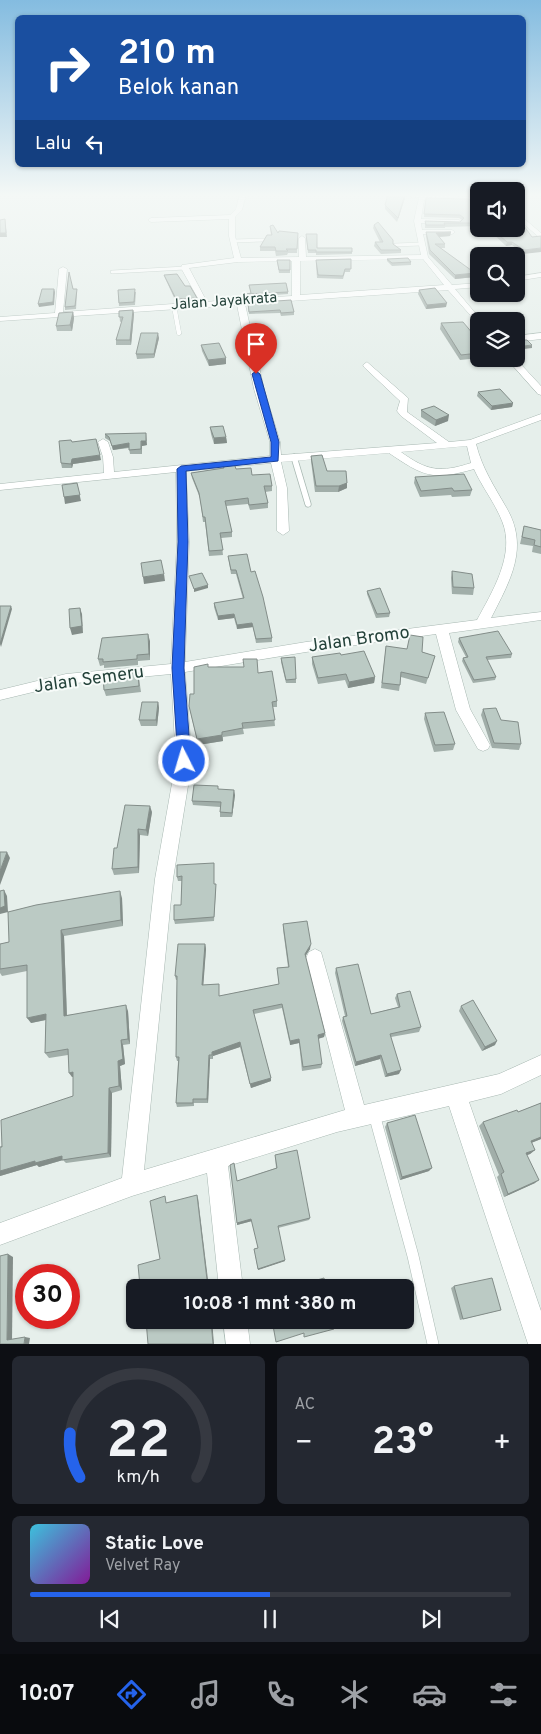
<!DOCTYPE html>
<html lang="id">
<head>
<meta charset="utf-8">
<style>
  :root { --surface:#171b24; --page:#242831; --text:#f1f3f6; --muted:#9ea1a6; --line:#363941; --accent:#2563eb }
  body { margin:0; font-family:Overpass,sans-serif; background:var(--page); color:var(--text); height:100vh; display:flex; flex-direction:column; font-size:19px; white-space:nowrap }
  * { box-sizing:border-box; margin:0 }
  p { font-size:16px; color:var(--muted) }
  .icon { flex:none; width:28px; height:28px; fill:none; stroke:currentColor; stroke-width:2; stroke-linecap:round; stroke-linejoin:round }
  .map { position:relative; height:1344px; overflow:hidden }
  .side { display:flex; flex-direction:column; gap:12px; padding:12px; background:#0d0f14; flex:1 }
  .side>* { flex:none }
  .guide { position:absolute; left:15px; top:15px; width:511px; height:152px; border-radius:8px; box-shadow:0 1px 4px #0004; background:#1a4fa0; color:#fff; overflow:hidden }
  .tools { position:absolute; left:470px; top:182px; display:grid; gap:10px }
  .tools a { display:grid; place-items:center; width:55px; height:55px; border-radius:8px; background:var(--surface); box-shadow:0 1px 4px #0004; font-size:25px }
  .speed { position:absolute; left:15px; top:1264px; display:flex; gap:10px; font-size:25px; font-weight:700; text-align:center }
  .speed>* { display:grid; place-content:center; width:65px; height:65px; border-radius:50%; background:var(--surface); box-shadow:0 1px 4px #0004; line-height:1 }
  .speed .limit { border:8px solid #d22; background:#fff; color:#111 }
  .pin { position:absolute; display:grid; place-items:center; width:42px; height:42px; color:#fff; margin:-51px -21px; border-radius:50% 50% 50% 0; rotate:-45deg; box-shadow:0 0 5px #0007 }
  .pin .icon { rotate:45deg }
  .me { position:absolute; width:55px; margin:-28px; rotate:355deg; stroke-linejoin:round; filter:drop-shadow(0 0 4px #0008) }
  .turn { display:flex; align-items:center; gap:18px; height:105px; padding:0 20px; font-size:22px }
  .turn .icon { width:65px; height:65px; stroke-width:2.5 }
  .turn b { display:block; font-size:35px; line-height:42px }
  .then { display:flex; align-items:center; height:48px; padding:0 20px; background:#0003; gap:10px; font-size:19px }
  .big { font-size:38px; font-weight:700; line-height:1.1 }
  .side .tile { flex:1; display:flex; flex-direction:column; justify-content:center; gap:8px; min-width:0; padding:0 18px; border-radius:8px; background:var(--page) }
  .side .dial { align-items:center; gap:0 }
  .dial svg { height:130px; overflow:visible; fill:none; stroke:var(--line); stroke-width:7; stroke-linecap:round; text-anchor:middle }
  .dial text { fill:var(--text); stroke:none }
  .song { display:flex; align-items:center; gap:15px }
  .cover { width:60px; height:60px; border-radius:8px; background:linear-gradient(135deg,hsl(190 70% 55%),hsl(290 70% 35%)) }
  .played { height:5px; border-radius:2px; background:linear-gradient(90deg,var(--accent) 50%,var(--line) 50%) }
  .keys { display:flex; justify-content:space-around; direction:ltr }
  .heat { display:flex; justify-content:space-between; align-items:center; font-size:28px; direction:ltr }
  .side .tiles { flex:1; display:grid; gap:12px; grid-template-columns:1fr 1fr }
  .tile:last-child { grid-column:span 2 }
  .trip { position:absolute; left:126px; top:1279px; width:288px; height:50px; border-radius:8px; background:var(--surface); box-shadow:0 1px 4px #0004; font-weight:700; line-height:50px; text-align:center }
  .dock { display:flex; height:80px; justify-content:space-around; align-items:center; background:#090b0e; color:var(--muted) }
  .dock .icon { width:35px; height:35px }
  .dock .selected { color:var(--accent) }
  .dock b { font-size:22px; color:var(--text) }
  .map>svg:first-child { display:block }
</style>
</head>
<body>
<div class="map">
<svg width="541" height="1344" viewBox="0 0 541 1344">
  <rect width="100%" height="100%" fill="#e6efeb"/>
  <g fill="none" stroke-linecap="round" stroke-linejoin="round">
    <defs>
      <g id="lane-far3">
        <path d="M234,241L264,240"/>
        <path d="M395,245L420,244"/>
        <path d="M112,272L185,268"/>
      </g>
      <path id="lane-far2" d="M174,306L179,333"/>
      <path id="lane-far1" d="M294,457L308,504"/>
      <path id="lane" d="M374,1114L413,1256L433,1344"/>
      <g id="street">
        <path d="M240,194H246L242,210L235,217V236L241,258L299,257V238L302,236L305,238L306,257L421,255L414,221L419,197L395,196L392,194L479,197V201L424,200L421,219L459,220L462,222L459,224L421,223L422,230H452L455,232L452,234H423L428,257L452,285L479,283V287L455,289L482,321H479V325L448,290L245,304L264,389L280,442L281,455L437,443L401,416L397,411L400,401L364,367L363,365L367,362L408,398L407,412L449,442L470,440L541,414V420L476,444C482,468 494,486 506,507C530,547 510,581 491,618L541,612V620L449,633L470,709L490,745L488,749L483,751L478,749L456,710L436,634L306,652L185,672L192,761L173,879L144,1170L345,1110L306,958L309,952L315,949L321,952L364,1105L499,1074L541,1055V1075L501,1094L469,1102L541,1311V1344H528L449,1106L337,1132L228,1166L243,1288H219L207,1173L132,1196L0,1245V1223L122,1178L155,879L176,761L171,674L66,684L0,700V690L66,674L171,664L177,542L176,472L0,490V484L104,473L103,457L98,442L103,439L108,442L113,457L114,472L270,456V442L254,389L237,305L0,321V317L55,313L59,269L63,267L67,269L63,312L200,302L181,268L182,265L234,258L229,236V219L151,222L148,220L151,218L230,215L236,209ZM423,259L444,285L300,295V261ZM292,261V296L243,299L240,298L207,302L189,268L238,262ZM467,446L471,463C440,473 427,471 401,452ZM389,453C423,476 432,481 474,469C482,487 495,503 502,521C516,554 492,592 477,620L306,642L185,662L189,542L186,471L271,463L277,488V531L283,535L289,531L287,488L281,462Z"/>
        <path d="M516,197L521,198L522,199L516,201Z"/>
        <path d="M517,216H521L541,233V239L517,218Z"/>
        <path d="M541,273V277L516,281V277Z"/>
        <path d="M541,333V339L516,342V336Z"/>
        <path d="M507,359H516L541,386V395L538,394Z"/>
        <path d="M223,1320H247L250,1344H226Z"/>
      </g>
    </defs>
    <use href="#lane-far3" stroke="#a8b8b2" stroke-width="4"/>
    <use href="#lane-far2" stroke="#a8b8b2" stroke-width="5"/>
    <use href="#lane-far1" stroke="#a8b8b2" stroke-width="7"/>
    <use href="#lane" stroke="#a8b8b2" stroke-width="12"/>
    <use href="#street" stroke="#a8b8b2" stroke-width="1"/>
    <use href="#lane-far3" stroke="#fff" stroke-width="3"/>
    <use href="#lane-far2" stroke="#fff" stroke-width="4.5"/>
    <use href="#lane-far1" stroke="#fff" stroke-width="5.5"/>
    <use href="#lane" stroke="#fff" stroke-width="11"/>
    <use href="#street" fill="#fff" fill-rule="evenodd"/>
  </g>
  <g fill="#a1aea9">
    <path d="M405,194V198L397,222L385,209V205Z"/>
    <path d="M426,198L479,215V226L445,227V228H425V221L460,222L462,220L459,218L424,217Z"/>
    <path d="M374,225L393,244L401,250V253L381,254L374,246L375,242H380L373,228Z"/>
    <path d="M270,226L278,233H298L297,253H288L287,255L276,256L275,251H260V247L271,235Z"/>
    <path d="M488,229H516L532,237L523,254L512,245L506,246Z"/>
    <path d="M426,232H451L450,236L439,237L445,244V248H440L475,277L455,279L429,254L426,236Z"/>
    <path d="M306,237L317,248H352V254L316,255V253H308Z"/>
    <path d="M351,259L350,272H345L343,279L317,278L316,263Z"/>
    <path d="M387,259L411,262V265L392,266L387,261Z"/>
    <path d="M277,260H290V273H279Z"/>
    <path d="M164,275L185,286L197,298V300L176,302L165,278Z"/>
    <path d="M249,285L288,292V294L247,297V294L251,293Z"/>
    <path d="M118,290L136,292L135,305L119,306Z"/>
    <path d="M419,290L446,307L426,309L418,294Z"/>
    <path d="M77,292L76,309L65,310V307Z"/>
    <path d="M248,306L294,312V315L281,316L280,313L249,314Z"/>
    <path d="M133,310L134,314L131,345H116V340L122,321L120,322L119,311Z"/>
    <path d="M73,312L74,318L72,331H57L56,326Z"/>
    <path d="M441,323L479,341V358L460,360L440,329Z"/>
    <path d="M159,338L154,358L137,359L136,354Z"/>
    <path d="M201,345L226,364L209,366L202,351Z"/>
    <path d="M478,392L513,403L512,407L491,410L477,396Z"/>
    <path d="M421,410L448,421L435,426L421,417Z"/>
    <path d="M210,427L226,437L227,443L214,444L211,434Z"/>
    <path d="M105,434L147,445L142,446V454H130L129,448L113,450L110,441L105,438Z"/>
    <path d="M72,442L101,460L73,464L72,468H62L61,463Z"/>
    <path d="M311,456L327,471L347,483V488L338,492H315L311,461Z"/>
    <path d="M223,464L252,475L272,486V491L265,492L268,503V508L250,510L248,504L226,506L232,532V537L221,538L223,555L209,556L205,522H203L200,498L192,478L191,473L223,468Z"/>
    <path d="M415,477L472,490L470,496L452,497L451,495L420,497L414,483Z"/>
    <path d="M524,526L541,530V554L532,552L533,546L520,544Z"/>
    <path d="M228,556L251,572L272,638V642L256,643L253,627L237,629L234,618L218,620L214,607V603L243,599L236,574H231Z"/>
    <path d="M452,571L474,588L473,595L452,594L451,578Z"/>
    <path d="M367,591L390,613L389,617L376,618L367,594Z"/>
    <path d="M148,634L150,660L138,661V665L104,668V665L100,666L98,659Z"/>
    <path d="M459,638L512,654L511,658L487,660L496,677L495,680L473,683L462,661L463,658L466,657L458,642Z"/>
    <path d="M386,646L422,652L435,656L426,684L401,677L399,691L381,688Z"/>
    <path d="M341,655L375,677L374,683L348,688L345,680L318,684L312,664V657Z"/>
    <path d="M281,658L296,679V683H286L281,662Z"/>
    <path d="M208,667L258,673L277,701V707H273L275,726L243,729L244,734L223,737V741L198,745L189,706L194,694Z"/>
    <path d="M138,672L141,692L106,696L104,690Z"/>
    <path d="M158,702L159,708L157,726H141L139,720Z"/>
    <path d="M483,709L501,720L521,744L519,750L492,748L481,715Z"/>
    <path d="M425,713L455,744L453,750L434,752L424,719Z"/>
    <path d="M218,786V789L235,795L232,817H220V807L193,805L192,801Z"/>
    <path d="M152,812L148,836L140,835L139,873L114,875L112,869L117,848Z"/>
    <path d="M214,863V884L216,889L214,921L175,924L174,920L181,905L182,881H178L177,877Z"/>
    <path d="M122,898L123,926L64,936L67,1015L128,1011L130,1044L123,1045L125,1064L120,1066L122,1090L112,1093L111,1157L66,1163L63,1160L39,1167L37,1165L0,1176V1147L73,1096V1077H72L68,1055L49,1058L45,1053L46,1020L31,1023L27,971L2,976L0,973V944L9,942Z"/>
    <path d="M283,924L310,949L305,957L325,1033L324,1037L318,1039L322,1064L321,1068L302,1071L299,1043L290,1045L282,1008L254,1014L271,1078V1081L251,1088L240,1047L213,1056V1059H210L208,1103H194V1106L177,1107L176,1103L178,1061H177L176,1057L177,980H176L175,976L205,944L206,949L203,985L219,984V996L279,984L277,968L288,967L283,929Z"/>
    <path d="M336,968L371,1014L398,1007L395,998L397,994L421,1027L419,1032L391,1037L399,1074L385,1077L380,1059L355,1066L342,1021L343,1017L345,1016L335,973Z"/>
    <path d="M461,1006L495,1045L482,1051L459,1011Z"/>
    <path d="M541,1103V1139L531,1143L535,1150L530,1154L527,1155L535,1183L504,1197L497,1177L499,1175L479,1126L483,1122L518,1112Z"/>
    <path d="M387,1123L429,1171L400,1180L385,1127Z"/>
    <path d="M275,1155L310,1218L309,1220L278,1228L285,1261L258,1270L254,1249L258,1248L252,1221L237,1225V1181L276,1168Z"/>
    <path d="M454,1286L501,1310L460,1320L451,1288Z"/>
  </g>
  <g fill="#838d89">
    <path d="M405,194V198L397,222L398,218Z"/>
    <path d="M5,219L7,237H0V233Z"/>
    <path d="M451,232L450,236L436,237V233Z"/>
    <path d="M507,242H512V245L506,246Z"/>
    <path d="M541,248V252L523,254L524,250Z"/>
    <path d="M475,273V277L455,279V275Z"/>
    <path d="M54,289L55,292L54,305L39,307L38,304Z"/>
    <path d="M447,303L446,307L426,309L427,305Z"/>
    <path d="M133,310L134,314L131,345L130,340Z"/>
    <path d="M73,312L74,318L72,331L70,325Z"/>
    <path d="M525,330L524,333L516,334V332Z"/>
    <path d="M158,333L159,338L154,358V354Z"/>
    <path d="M532,345V348L516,350V347Z"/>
    <path d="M226,358V364L209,366L208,360Z"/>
    <path d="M513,403L512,407L491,410L492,406Z"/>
    <path d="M449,415L448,421L435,426L436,420Z"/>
    <path d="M146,433L147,445L142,446V454L141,441Z"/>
    <path d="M226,437L227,443L214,444V438Z"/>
    <path d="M129,443L130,447L113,450L112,446Z"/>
    <path d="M100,455L101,460L73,464L72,468L71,464L72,459Z"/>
    <path d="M77,483L81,501L65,504L64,497Z"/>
    <path d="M347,483V488L338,492L339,486Z"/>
    <path d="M164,574L165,581L144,584L143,577Z"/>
    <path d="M208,585V588L194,592V589Z"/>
    <path d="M11,606L12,609L1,647L0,644Z"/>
    <path d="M80,608L82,614L83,633L72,635L70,628Z"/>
    <path d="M234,614V618L218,620V616Z"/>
    <path d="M252,623L253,627L237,629V625Z"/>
    <path d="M148,634L150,641V660L149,654Z"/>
    <path d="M375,677L374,683L348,688L349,682Z"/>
    <path d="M158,702L159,708L157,726L156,720Z"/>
    <path d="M222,735L223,741L198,745L197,739Z"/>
    <path d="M234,790L235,795L232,817V813Z"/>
    <path d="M150,806L152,812L148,836L146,830Z"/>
    <path d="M138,829L140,835L139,873L138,867Z"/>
    <path d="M7,852L10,858L0,885V871Z"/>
    <path d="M4,890L7,896L8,912L0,914V908Z"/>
    <path d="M120,891L122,898L123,926L121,920Z"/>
    <path d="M61,930L64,936L67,1021L64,1016Z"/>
    <path d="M205,944L206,949L203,990L202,985Z"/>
    <path d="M311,944L310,949L304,958L305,954Z"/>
    <path d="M126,1005L128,1011L130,1044L128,1039Z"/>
    <path d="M46,1014L50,1019L31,1023L27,1018Z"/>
    <path d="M325,1033L324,1037L317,1039L318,1035Z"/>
    <path d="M299,1039V1043L290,1045V1041Z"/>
    <path d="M121,1040L123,1045L125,1064L120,1066L122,1090L119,1086L118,1061Z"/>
    <path d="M497,1041L495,1045L482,1051L485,1047Z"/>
    <path d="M240,1042V1047L213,1056V1059L212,1052Z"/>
    <path d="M209,1055L210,1059L208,1103L207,1099Z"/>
    <path d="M381,1055L380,1059L355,1066L356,1062Z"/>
    <path d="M401,1070L399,1074L385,1077L387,1074Z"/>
    <path d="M73,1072L76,1076L72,1077L69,1073Z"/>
    <path d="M271,1078V1081L251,1088L250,1084Z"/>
    <path d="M109,1088L112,1093L111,1157L108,1153Z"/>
    <path d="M541,1137V1139L526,1145L531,1141Z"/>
    <path d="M535,1150L530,1154L522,1157L526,1153Z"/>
    <path d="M62,1156L63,1160L39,1167L37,1165L0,1176V1171L35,1161Z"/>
    <path d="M432,1168L429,1171L400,1180L402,1177Z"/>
    <path d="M539,1180L535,1183L504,1197L508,1194Z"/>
    <path d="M197,1195L198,1198L209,1288H208Z"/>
    <path d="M251,1219L252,1221L237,1225V1223Z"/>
    <path d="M8,1254L13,1257L12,1341L7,1340Z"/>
    <path d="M285,1260V1261L258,1270V1269Z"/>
    <path d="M211,1320H212L214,1344H213Z"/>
    <path d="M25,1337L30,1338L29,1344H24Z"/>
  </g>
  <g fill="#bbcac4" stroke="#838d89">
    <path d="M388,194H405L398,218L385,205Z"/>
    <path d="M426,198L469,199L479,215V223H444L445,225H426L425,221L460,222L464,218L460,215L424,214Z"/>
    <path d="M516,215L532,237L541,236V248L524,250L512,242H507L492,229H516Z"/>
    <path d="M5,219L6,233H0V220Z"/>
    <path d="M378,222L393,240V244L401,250H381L375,242H383L374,225Z"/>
    <path d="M273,225L278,233L279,231L298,233L297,249H286L288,251H276L275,247H260L267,235H272L270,226Z"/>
    <path d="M426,232H451L436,233L445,244H435L475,273L455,275L430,250Z"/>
    <path d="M306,234H317V248H352V252H316V250H308Z"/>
    <path d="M408,258L411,262L392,263L387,259Z"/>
    <path d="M351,259V269H345L343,276L318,275L316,260Z"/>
    <path d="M277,260H290V270H279Z"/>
    <path d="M69,272L73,289H77L75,306L65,307Z"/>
    <path d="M177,274L185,286H190L197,298L176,299L164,275Z"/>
    <path d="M286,283L288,292L247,294L251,293L249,285Z"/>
    <path d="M435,288L447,303L427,305L419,290Z"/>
    <path d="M42,289H54L53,302L38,304Z"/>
    <path d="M135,289L134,302L119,303L118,290Z"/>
    <path d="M291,300L294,312L281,313L280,310L249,312L248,303Z"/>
    <path d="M133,310L130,340H116L123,317H119V311Z"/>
    <path d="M73,312L70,325L56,326L59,313Z"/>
    <path d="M515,318L525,330L516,332V321H493L492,320Z"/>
    <path d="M463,322L479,341V353L461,355L441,323Z"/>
    <path d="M141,333H158L154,354H136Z"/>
    <path d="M516,340H527L532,345L516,347Z"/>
    <path d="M219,343L226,358L208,360L201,345Z"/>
    <path d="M500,389L513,403L492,406L478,392Z"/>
    <path d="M434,406L449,415L436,420L421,410Z"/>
    <path d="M223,426L226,437L214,438L210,427Z"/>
    <path d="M146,433V441H141V449L129,450V443L112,446L109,437L105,434Z"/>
    <path d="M96,439L100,455L72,459L71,464L61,463L59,441L71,440L72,442Z"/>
    <path d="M322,455L327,471H346L347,483L339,486H316L311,456Z"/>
    <path d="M234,463L236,469L251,468L252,475L270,474L272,486H264L268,503L249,505L248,498L225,501L232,532L220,533L223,550L209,551L205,517H203L199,493L191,473L224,468L223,464Z"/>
    <path d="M464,474L472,490L454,491L452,488L421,491L415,477Z"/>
    <path d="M77,483L80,495L64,497L62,485Z"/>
    <path d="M524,526L541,530V547L534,545L535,540L522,537Z"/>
    <path d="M247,554L251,572L255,571L263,597L272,638L256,639L252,623L237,625L234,614L218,616L214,603L244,598L236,570H231L228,556Z"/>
    <path d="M161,560L164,574L143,577L141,563Z"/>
    <path d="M452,571L472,574L474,588L453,587Z"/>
    <path d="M202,573L208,585L194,589L189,576Z"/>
    <path d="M380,588L390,613L377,614L367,591Z"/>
    <path d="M0,606H11L0,644Z"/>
    <path d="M80,608L82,626L70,628L69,609Z"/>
    <path d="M498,631L512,654L486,657L496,677L474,680L463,658L468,657L459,638Z"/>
    <path d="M148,634L149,654L137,655V659L103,662V659H98L102,638Z"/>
    <path d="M410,635L423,637L422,652L435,656L428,678L401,672L400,685L382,683L386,646L407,649Z"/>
    <path d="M364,651L375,677L349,682L346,674L318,678L312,657L340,653L341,655Z"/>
    <path d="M295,657L296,679L286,680L281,658Z"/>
    <path d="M243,659H257L258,673L272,671L277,701L272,702L275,720L242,723L243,728L222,732V735L197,739L189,706L190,694H194V667L208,664V667H244Z"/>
    <path d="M138,672L139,686L104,690L103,676Z"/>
    <path d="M142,702H158L156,720H139Z"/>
    <path d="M496,708L501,720L518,722L521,744L494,743L483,709Z"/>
    <path d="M444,712L455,744L435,745L425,713Z"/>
    <path d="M194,785L218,786V789L234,790L232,813L220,812L221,802L192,801Z"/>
    <path d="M125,805L150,806L146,830L138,829V867L112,869L114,848H117Z"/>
    <path d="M0,852H7L0,871Z"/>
    <path d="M214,863V884H216L214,917L174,920V905H181L182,876L177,877V865Z"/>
    <path d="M4,890L5,906L0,908V891Z"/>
    <path d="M120,891L121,920L61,930L64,1016L126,1005L128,1039L121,1040L123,1059L118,1061L119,1086L109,1088L108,1153L62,1160V1156L35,1163V1161L0,1171V1147H2L1,1120L73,1096V1072L69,1073L68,1049L45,1053L46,1014L27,1018V965L0,969V944L9,942L8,912L36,905Z"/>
    <path d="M307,921L311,944L305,954L325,1033L318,1035L322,1064L303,1067L299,1039L290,1041L282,1004L253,1010L271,1078L250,1084L240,1042L212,1052V1055H209L207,1099H193V1103H176L179,1057H176L177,976H175L178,944H205L202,985L219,984V996L279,984L277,968L289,967L283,924Z"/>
    <path d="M358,964L371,1014L400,1007L397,994L410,991L421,1027L390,1034L401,1070L387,1074L381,1055L356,1062L343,1017L347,1016L336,968Z"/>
    <path d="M473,1000L497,1041L485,1047L461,1006Z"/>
    <path d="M541,1103V1137L531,1141L535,1150L526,1153L539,1180L508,1194L501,1174L504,1172L483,1122L517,1110L518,1112Z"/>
    <path d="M415,1115L432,1168L402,1177L387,1123Z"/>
    <path d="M297,1150L310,1218L278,1226L285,1260L258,1269L254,1249L258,1248L251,1219L237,1223L230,1165L234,1163L237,1181L277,1168L275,1155Z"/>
    <path d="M197,1195L208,1288H145L144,1285L140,1286L138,1265L160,1259L150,1201L165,1196L166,1203Z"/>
    <path d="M8,1254L7,1340L25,1337L24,1344H0V1256Z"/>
    <path d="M324,1278L326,1288H290Z"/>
    <path d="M492,1278L501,1310L463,1319L454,1286Z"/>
    <path d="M146,1320H211L213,1344H148Z"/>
    <path d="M272,1320H333L334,1329L304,1337V1333L276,1342Z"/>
  </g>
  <linearGradient id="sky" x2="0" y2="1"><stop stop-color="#84bce0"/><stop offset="0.51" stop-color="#f4f8f6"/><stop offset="1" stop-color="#f4f8f6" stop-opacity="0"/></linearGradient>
  <rect width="541" height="382" fill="url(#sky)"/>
  <path fill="#2563eb" stroke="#184099" d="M256,371L260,374L279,442L278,461L186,471L188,542L184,668L191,761L184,766L178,761L172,668L178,542L177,469L181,466L271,457V442L252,374Z"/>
  <g text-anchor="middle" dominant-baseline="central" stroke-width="4" stroke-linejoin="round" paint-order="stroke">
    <g font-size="15" fill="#24423a" stroke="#f7fbf9">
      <text transform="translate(224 302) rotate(-4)">Jalan Jayakrata</text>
    </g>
    <g font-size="18" fill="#24423a" stroke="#f7fbf9">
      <text transform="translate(359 640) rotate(-8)">Jalan Bromo</text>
      <text transform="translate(89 680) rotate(-8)">Jalan Semeru</text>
    </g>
  </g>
</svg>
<div class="tools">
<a><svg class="icon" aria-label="sound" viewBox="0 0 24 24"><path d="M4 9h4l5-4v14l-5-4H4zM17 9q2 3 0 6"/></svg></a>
<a><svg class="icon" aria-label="search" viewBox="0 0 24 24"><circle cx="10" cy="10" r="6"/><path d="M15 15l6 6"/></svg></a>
<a><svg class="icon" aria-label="layers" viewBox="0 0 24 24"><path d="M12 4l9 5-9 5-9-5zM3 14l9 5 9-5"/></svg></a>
</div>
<div class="speed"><div class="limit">30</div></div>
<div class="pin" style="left:256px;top:374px;background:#d93025"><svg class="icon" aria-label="arrive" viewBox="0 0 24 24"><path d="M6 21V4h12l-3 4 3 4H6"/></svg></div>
<svg class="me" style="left:184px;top:761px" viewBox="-20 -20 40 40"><circle r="17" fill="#2563eb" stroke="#fff" stroke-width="3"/><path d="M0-11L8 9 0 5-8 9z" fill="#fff"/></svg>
<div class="trip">10:08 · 1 mnt · 380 m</div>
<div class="guide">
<div class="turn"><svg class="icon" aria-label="right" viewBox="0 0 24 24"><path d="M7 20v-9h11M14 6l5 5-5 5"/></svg><div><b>210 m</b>Belok kanan</div></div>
<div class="then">Lalu<svg class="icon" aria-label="left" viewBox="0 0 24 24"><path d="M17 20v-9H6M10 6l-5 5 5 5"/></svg></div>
</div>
</div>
<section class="side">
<div class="tiles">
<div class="tile dial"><svg viewBox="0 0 100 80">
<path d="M14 69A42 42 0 1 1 86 69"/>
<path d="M14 69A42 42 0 0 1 8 42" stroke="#2563eb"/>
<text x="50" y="56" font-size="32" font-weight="700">22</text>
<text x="50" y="72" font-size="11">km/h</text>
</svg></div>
<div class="tile"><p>AC</p>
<div class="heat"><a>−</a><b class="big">23°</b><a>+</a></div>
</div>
<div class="tile">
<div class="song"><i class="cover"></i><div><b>Static Love</b><p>Velvet Ray</p></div></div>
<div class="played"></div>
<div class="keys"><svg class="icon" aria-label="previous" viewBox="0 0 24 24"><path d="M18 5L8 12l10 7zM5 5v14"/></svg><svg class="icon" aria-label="pause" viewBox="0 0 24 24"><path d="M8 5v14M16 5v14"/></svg><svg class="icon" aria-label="next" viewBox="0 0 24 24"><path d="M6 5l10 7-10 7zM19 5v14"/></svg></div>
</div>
</div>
</section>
<nav class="dock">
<b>10:07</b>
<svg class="icon selected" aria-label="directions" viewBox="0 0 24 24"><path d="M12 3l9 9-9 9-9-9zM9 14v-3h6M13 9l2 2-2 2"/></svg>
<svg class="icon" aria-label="music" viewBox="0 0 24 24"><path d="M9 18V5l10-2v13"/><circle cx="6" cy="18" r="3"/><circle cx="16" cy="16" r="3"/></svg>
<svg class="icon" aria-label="phone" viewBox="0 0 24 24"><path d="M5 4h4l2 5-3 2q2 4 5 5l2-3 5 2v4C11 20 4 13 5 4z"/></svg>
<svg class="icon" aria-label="climate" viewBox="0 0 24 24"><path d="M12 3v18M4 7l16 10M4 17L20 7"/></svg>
<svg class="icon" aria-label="car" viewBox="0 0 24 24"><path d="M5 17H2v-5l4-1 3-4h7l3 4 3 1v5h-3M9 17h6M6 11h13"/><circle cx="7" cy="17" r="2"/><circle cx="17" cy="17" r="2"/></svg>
<svg class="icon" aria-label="filters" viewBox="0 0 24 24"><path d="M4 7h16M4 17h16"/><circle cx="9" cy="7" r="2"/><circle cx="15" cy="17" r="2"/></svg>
</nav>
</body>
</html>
